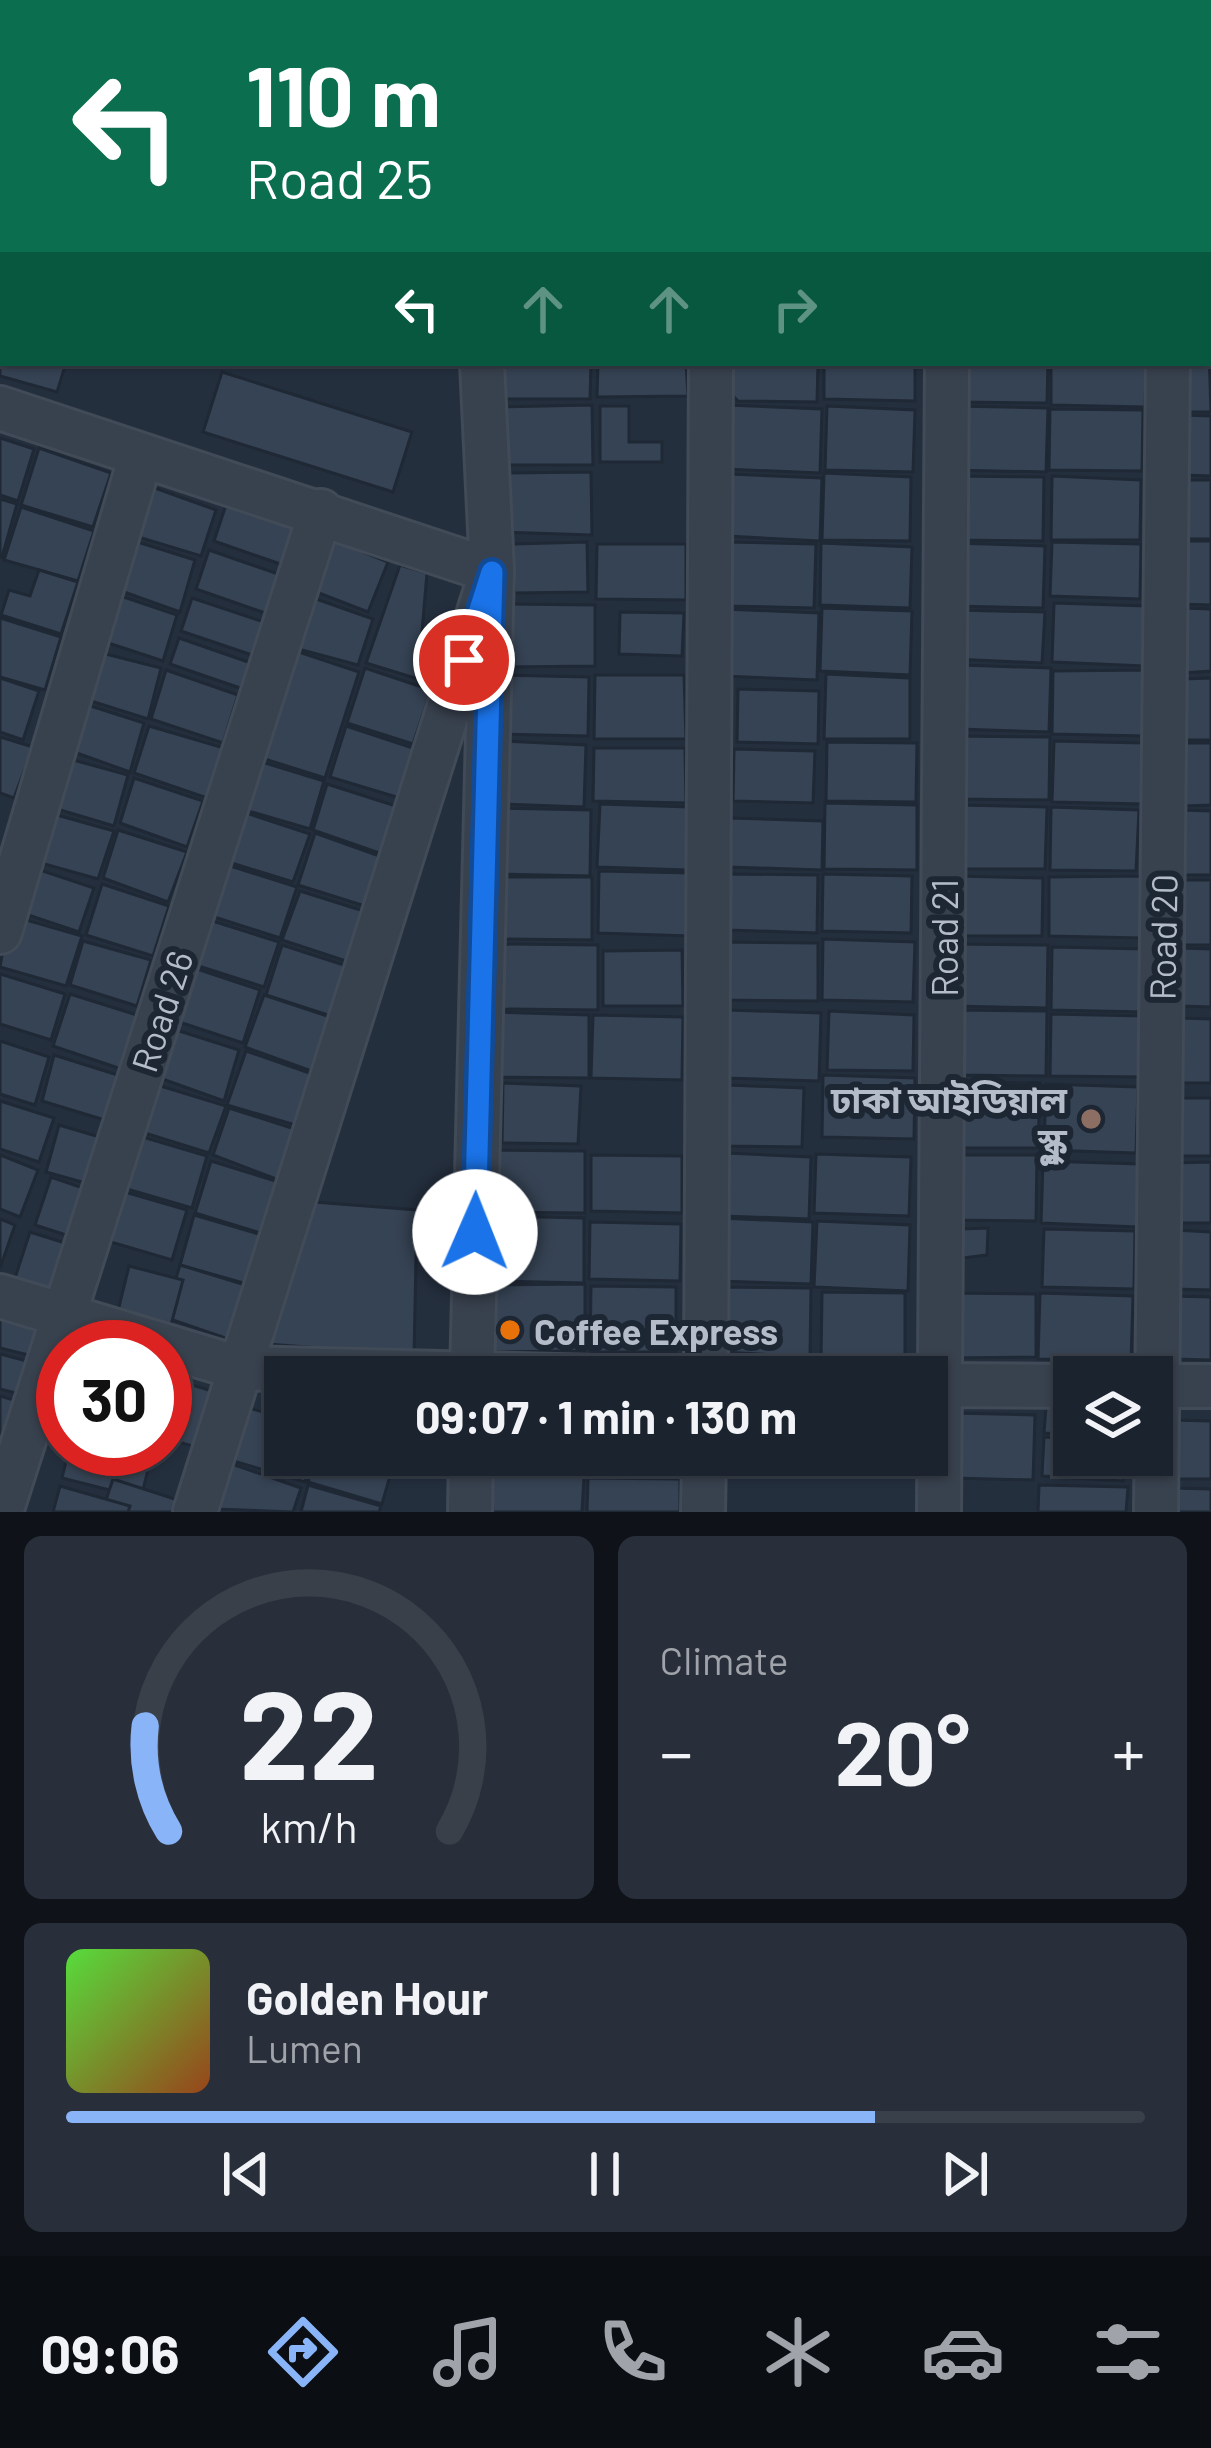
<!DOCTYPE html>
<html lang="en">
<head>
<meta charset="utf-8">
<style>
  :root { --surface:#1b232e; --page:#282f3a; --text:#f1f3f6; --muted:#a0a4aa; --line:#39404a; --accent:#8ab4f8 }
  body { margin:0; font-family:Barlow,"Noto Sans Bengali",sans-serif; background:var(--page); color:var(--text); height:100vh; display:flex; flex-direction:column; font-size:45px; white-space:nowrap }
  * { box-sizing:border-box; margin:0 }
  p { font-size:39px; color:var(--muted) }
  .icon { flex:none; width:66px; height:66px; fill:none; stroke:currentColor; stroke-width:2; stroke-linecap:round; stroke-linejoin:round }
  .map { position:relative; height:1512px; overflow:hidden }
  .panel { display:flex; flex-direction:column; gap:24px; padding:24px; background:#0f1319; flex:1 }
  .panel>* { flex:none }
  .banner { position:absolute; left:0px; top:0px; width:1212px; height:366px; box-shadow:0 3px 9px #0004,0 0 0 3px var(--line); background:#0b6e4f; color:#fff; overflow:hidden }
  .fabs { position:absolute; left:1053px; top:1356px; display:grid; gap:24px }
  .fabs a { display:grid; place-items:center; width:120px; height:120px; border-radius:0px; background:var(--surface); box-shadow:0 3px 9px #0004,0 0 0 3px var(--line); font-size:60px }
  .speed { position:absolute; left:36px; top:1320px; display:flex; gap:24px; font-size:60px; font-weight:700; text-align:center }
  .speed>* { display:grid; place-content:center; width:156px; height:156px; border-radius:50%; background:var(--surface); box-shadow:0 3px 9px #0004,0 0 0 3px var(--line); line-height:1 }
  .speed .limit { border:18px solid #d22; background:#fff; color:#111 }
  .pin { position:absolute; display:grid; place-items:center; width:102px; height:102px; color:#fff; margin:-51px; border:6px solid #fff; border-radius:50%; box-shadow:0 3px 12px #0007 }
  .me { position:absolute; width:132px; margin:-66px; rotate:1deg; stroke-linejoin:round; filter:drop-shadow(0 0 9px #0008) }
  .turn { display:flex; align-items:center; gap:42px; height:252px; padding:0 48px; font-size:54px }
  .turn .icon { width:156px; height:156px; stroke-width:2.5 }
  .turn b { display:block; font-size:84px; line-height:102px }
  .lanes { display:flex; align-items:center; height:114px; padding:0 48px; background:#0003; justify-content:center; gap:60px; direction:ltr }
  .lanes .off { opacity:.35 }
  .big { font-size:90px; font-weight:700; line-height:1.1 }
  .panel .card { flex:1; display:flex; flex-direction:column; justify-content:center; gap:18px; min-width:0; padding:0 42px; border-radius:18px; background:var(--page) }
  .panel .dial { align-items:center; gap:0 }
  .dial svg { height:312px; overflow:visible; fill:none; stroke:var(--line); stroke-width:7; stroke-linecap:round; text-anchor:middle }
  .dial text { fill:var(--text); stroke:none }
  .song { display:flex; align-items:center; gap:36px }
  .cover { width:144px; height:144px; border-radius:18px; background:linear-gradient(135deg,hsl(110 70% 55%),hsl(20 70% 35%)) }
  .played { height:12px; border-radius:6px; background:linear-gradient(90deg,var(--accent) 75%,var(--line) 75%) }
  .keys { display:flex; justify-content:space-around; direction:ltr }
  .heat { display:flex; justify-content:space-between; align-items:center; font-size:66px; direction:ltr }
  .panel .tiles { flex:1; display:grid; gap:24px; grid-template-columns:1fr 1fr }
  .card:last-child { grid-column:span 2 }
  .trip { position:absolute; left:264px; top:1356px; width:684px; height:120px; border-radius:0px; background:var(--surface); box-shadow:0 3px 9px #0004,0 0 0 3px var(--line); font-weight:700; line-height:120px; text-align:center }
  .menu { display:flex; height:192px; justify-content:space-around; align-items:center; background:#0b0e12; color:var(--muted) }
  .menu .icon { width:84px; height:84px }
  .menu .selected { color:var(--accent) }
  .menu b { font-size:54px; color:var(--text) }
  .map>svg:first-child { display:block }
</style>
</head>
<body>
<div class="map">
<svg width="1211" height="1512" viewBox="0 0 1211 1512">
  <rect width="100%" height="100%" fill="#242f3e"/>
  <g fill="#364354" stroke="#1f2835" stroke-width="3">
    <path d="M525,0H609V3Z"/>
    <path d="M612,0H689L612,3Z"/>
    <path d="M875,0H971V3H876Z"/>
    <rect x="975" y="0" width="96" height="3"/>
    <path d="M1116,0H1206L1207,3H1117Z"/>
    <path d="M0,323L3,363H66L57,392L0,376Z"/>
    <path d="M1209,351L1211,412H1182L1184,363H1209Z"/>
    <path d="M502,363H591L590,399H502Z"/>
    <path d="M598,363H686L688,396L597,397Z"/>
    <path d="M728,363H818L817,402L738,401L727,390Z"/>
    <path d="M824,363H915V401L824,399Z"/>
    <path d="M955,363H1048L1047,403L954,402Z"/>
    <path d="M1051,363H1146L1145,407L1051,405Z"/>
    <path d="M222,372L412,432L393,492L203,432Z"/>
    <path d="M592,405L593,465H501L500,407Z"/>
    <path d="M726,405L822,409L820,473L725,469Z"/>
    <path d="M600,406H629V442H662V462H600Z"/>
    <path d="M827,406L915,410L913,472L825,470Z"/>
    <path d="M953,406L1048,408L1046,472L951,470Z"/>
    <path d="M1050,409L1143,410L1142,471L1049,470Z"/>
    <path d="M1183,415L1211,416V476L1182,475Z"/>
    <path d="M0,438L34,449L18,501L0,495Z"/>
    <path d="M39,448L111,473L93,527L21,505Z"/>
    <path d="M591,472L592,535L504,532V473Z"/>
    <path d="M824,473L911,477L910,541L822,540Z"/>
    <path d="M729,474L822,478L820,541L726,536Z"/>
    <path d="M954,476L1044,477L1043,541L953,540Z"/>
    <path d="M1052,476L1141,480L1140,540H1051Z"/>
    <path d="M1181,480H1211V539H1179Z"/>
    <path d="M141,483L216,510L201,556L125,533Z"/>
    <path d="M0,499L17,504L2,557L0,556Z"/>
    <path d="M227,502L300,527L286,566L214,541Z"/>
    <path d="M21,507L94,531L78,581L4,560Z"/>
    <path d="M125,538L195,560L180,612L110,587Z"/>
    <path d="M331,539L388,562L368,612L311,590Z"/>
    <path d="M1178,541H1211V605L1177,604Z"/>
    <path d="M587,542L588,592L514,593L513,544Z"/>
    <path d="M728,542L816,544L814,608L726,606Z"/>
    <path d="M1052,542L1141,544L1140,599L1050,596Z"/>
    <path d="M821,543L912,547L910,608L820,605Z"/>
    <path d="M954,543L1045,546L1043,608L953,606Z"/>
    <path d="M597,544H686V600L596,599Z"/>
    <path d="M209,550L281,575L268,614L196,589Z"/>
    <path d="M400,565L427,573L418,679L366,663Z"/>
    <path d="M39,570L78,582L61,634L1,615L9,590L30,596Z"/>
    <path d="M109,592L177,615L163,661L93,638Z"/>
    <path d="M305,595L373,619L358,665L287,646Z"/>
    <path d="M192,598L267,623L255,656L181,631Z"/>
    <path d="M1054,603L1147,606L1145,666L1052,662Z"/>
    <path d="M502,604L595,605V666L502,667Z"/>
    <path d="M822,608L912,611L910,675L820,671Z"/>
    <path d="M1183,608L1211,609V671L1183,673Z"/>
    <path d="M724,609L819,613L817,680L722,676Z"/>
    <path d="M954,610L1045,612L1042,663L954,659Z"/>
    <path d="M620,612L684,613L682,656L619,654Z"/>
    <path d="M0,618L61,637L45,690L0,677Z"/>
    <path d="M179,638L251,663L243,689L170,664Z"/>
    <path d="M287,648L359,672L325,778L252,755Z"/>
    <path d="M90,650L161,668L148,719L75,696Z"/>
    <path d="M960,665L1051,668L1049,732L958,729Z"/>
    <path d="M365,668L431,690L413,744L347,723Z"/>
    <path d="M166,670L238,695L223,743L151,719Z"/>
    <path d="M1146,670L1143,736L1052,734L1053,671Z"/>
    <path d="M826,674L910,678V739H824Z"/>
    <path d="M502,675L589,677L588,736L501,734Z"/>
    <path d="M595,675H684L686,739H594Z"/>
    <path d="M0,678L39,691L23,740L0,732Z"/>
    <path d="M1211,678V740H1182L1183,679Z"/>
    <path d="M738,689L819,691L818,744L737,742Z"/>
    <path d="M75,701L144,723L130,772L60,747Z"/>
    <path d="M149,726L224,748L207,798L134,773Z"/>
    <path d="M346,726L416,749L403,799L330,777Z"/>
    <path d="M956,736L1050,737L1049,800L955,799Z"/>
    <path d="M0,737L33,747L14,798L0,793Z"/>
    <path d="M501,741L586,745L584,807L498,804Z"/>
    <path d="M1054,741L1144,743L1143,804L1052,802Z"/>
    <path d="M827,742L917,743L916,802L826,801Z"/>
    <path d="M1184,743H1211V805L1183,806Z"/>
    <path d="M594,748H685L686,803L593,801Z"/>
    <path d="M734,749L815,751L813,803L733,801Z"/>
    <path d="M55,755L128,775L114,826L40,804Z"/>
    <path d="M252,759L324,781L310,829L238,808Z"/>
    <path d="M134,778L203,801L187,847L120,823Z"/>
    <path d="M327,784L399,807L385,855L313,830Z"/>
    <path d="M825,803L917,805V870L824,869Z"/>
    <path d="M600,804L690,807L687,870L597,867Z"/>
    <path d="M957,805L1047,807L1045,869H955Z"/>
    <path d="M1051,807L1139,810L1136,871L1050,870Z"/>
    <path d="M500,808L591,810L590,876L499,874Z"/>
    <path d="M39,810L114,831L98,879L23,858Z"/>
    <path d="M237,810L310,834L293,882L222,860Z"/>
    <path d="M1181,810L1211,811V875H1181Z"/>
    <path d="M730,818L823,821L822,870L728,867Z"/>
    <path d="M118,830L187,852L168,902L103,878Z"/>
    <path d="M315,833L385,858L368,907L298,885Z"/>
    <path d="M221,863L297,887L280,938L205,914Z"/>
    <path d="M25,865L94,888L79,932L10,909Z"/>
    <path d="M599,871L693,873L691,936L598,933Z"/>
    <path d="M729,874L818,875L817,933L729,930Z"/>
    <path d="M823,874L912,876L911,933L822,931Z"/>
    <path d="M956,876L1043,878L1042,936H956Z"/>
    <path d="M1142,876L1143,938L1049,936V877Z"/>
    <path d="M497,877H592V940L497,939Z"/>
    <path d="M1183,880H1211V945H1181Z"/>
    <path d="M102,884L169,906L153,956L86,935Z"/>
    <path d="M300,891L370,913L352,963L282,940Z"/>
    <path d="M9,915L82,936L66,986L0,967Z"/>
    <path d="M203,918L279,942L264,987L189,963Z"/>
    <path d="M823,939L915,942L913,1002L822,1000Z"/>
    <path d="M83,941L151,960L137,1006L70,985Z"/>
    <path d="M725,942L818,943V1001L725,1000Z"/>
    <path d="M496,944L598,945V1010L496,1009Z"/>
    <path d="M954,944L1048,945L1047,1008L953,1006Z"/>
    <path d="M282,945L350,967L334,1017L266,995Z"/>
    <path d="M1052,947L1144,949L1143,1012L1051,1010Z"/>
    <path d="M1181,948L1211,949V1007L1180,1006Z"/>
    <path d="M682,950L683,1006H603V951Z"/>
    <path d="M191,967L260,990L243,1043L173,1020Z"/>
    <path d="M0,974L65,994L51,1040L0,1024Z"/>
    <path d="M70,994L137,1015L124,1070L53,1046Z"/>
    <path d="M264,995L336,1019L317,1073L245,1047Z"/>
    <path d="M727,1010L821,1013L819,1081L725,1078Z"/>
    <path d="M957,1010L1047,1011L1046,1076L957,1075Z"/>
    <path d="M829,1011L914,1015L913,1071L827,1070Z"/>
    <path d="M496,1012L589,1015V1078L495,1077Z"/>
    <path d="M1051,1014L1144,1016L1143,1077L1050,1076Z"/>
    <path d="M593,1015L683,1017L682,1080L591,1078Z"/>
    <path d="M1179,1018L1211,1019V1083H1178Z"/>
    <path d="M170,1028L239,1050L224,1101L154,1076Z"/>
    <path d="M0,1041L49,1057L35,1105L0,1094Z"/>
    <path d="M246,1051L318,1076L302,1127L227,1105Z"/>
    <path d="M54,1055L121,1076L108,1121L42,1101Z"/>
    <path d="M823,1075L915,1078L914,1139L822,1137Z"/>
    <path d="M953,1082L1040,1083L1038,1148H951Z"/>
    <path d="M151,1083L226,1106L209,1153L135,1130Z"/>
    <path d="M503,1083L581,1086L578,1144L502,1143Z"/>
    <path d="M1046,1084L1138,1087L1136,1153L1044,1150Z"/>
    <path d="M727,1085L804,1088L802,1147L725,1146Z"/>
    <path d="M1179,1098H1211V1156H1178Z"/>
    <path d="M0,1101L54,1118L39,1162L0,1149Z"/>
    <path d="M229,1108L298,1130L284,1182L213,1155Z"/>
    <path d="M59,1125L127,1145L114,1191L46,1172Z"/>
    <path d="M136,1135L207,1156L192,1208L120,1187Z"/>
    <path d="M494,1150L585,1151V1213L493,1212Z"/>
    <path d="M726,1153L811,1157L809,1219L723,1216Z"/>
    <path d="M816,1154L911,1157L909,1216L814,1213Z"/>
    <path d="M0,1155L38,1170L20,1217L0,1209Z"/>
    <path d="M591,1155L682,1156V1213L591,1211Z"/>
    <path d="M947,1155H1037L1036,1221L946,1220Z"/>
    <path d="M211,1161L282,1183L267,1235L195,1213Z"/>
    <path d="M1043,1161L1140,1164L1138,1227L1041,1223Z"/>
    <path d="M1211,1162V1223H1174L1173,1163Z"/>
    <path d="M51,1177L109,1197L94,1244L35,1225Z"/>
    <path d="M118,1190L187,1210L172,1260L104,1240Z"/>
    <path d="M314,1202L417,1210L414,1355L267,1344Z"/>
    <path d="M194,1215L269,1237L254,1286L180,1265Z"/>
    <path d="M494,1216L584,1218V1283L493,1281Z"/>
    <path d="M718,1218L813,1222L811,1284L716,1281Z"/>
    <path d="M0,1219L15,1225L0,1268Z"/>
    <path d="M817,1221L910,1225L908,1291L814,1287Z"/>
    <path d="M590,1222L681,1224L680,1281L589,1279Z"/>
    <path d="M988,1228L987,1255L963,1258L962,1229Z"/>
    <path d="M1044,1229L1135,1231L1134,1289L1042,1287Z"/>
    <path d="M1174,1230L1211,1232V1290L1173,1289Z"/>
    <path d="M30,1232L97,1253L82,1302L14,1281Z"/>
    <path d="M180,1265L252,1287L234,1341L164,1317Z"/>
    <path d="M129,1266L183,1280L171,1325L118,1311Z"/>
    <path d="M585,1284V1351L494,1352V1285Z"/>
    <path d="M591,1286L676,1287V1352H590Z"/>
    <path d="M722,1287L811,1288L810,1357L724,1352Z"/>
    <path d="M822,1292L905,1293V1362L821,1361Z"/>
    <path d="M946,1293L1036,1294V1357L944,1358Z"/>
    <path d="M1040,1293L1133,1296L1131,1361L1038,1359Z"/>
    <path d="M1173,1296L1211,1297V1360L1171,1359Z"/>
    <path d="M0,1313L51,1326L40,1358L0,1348Z"/>
    <path d="M0,1354L42,1365L31,1397L0,1389Z"/>
    <path d="M165,1377L219,1393L199,1448L165,1438Z"/>
    <path d="M1047,1395L1074,1396V1435L1044,1433Z"/>
    <path d="M0,1396L43,1409L0,1453Z"/>
    <path d="M245,1407L285,1418V1455H313L305,1482L230,1460Z"/>
    <path d="M953,1413L1035,1415L1033,1480L952,1478Z"/>
    <path d="M1171,1420L1211,1421V1479H1170Z"/>
    <path d="M1044,1437L1074,1439V1455H1124L1123,1481L1042,1476Z"/>
    <path d="M69,1449H153L141,1498L62,1478Z"/>
    <path d="M316,1455H396L382,1504L308,1482Z"/>
    <path d="M489,1455H584V1470L489,1469Z"/>
    <path d="M590,1455H683L682,1472L589,1470Z"/>
    <path d="M722,1455H806L805,1475L722,1473Z"/>
    <path d="M815,1455H899V1477L814,1474Z"/>
    <path d="M229,1463L301,1488L293,1512L214,1509Z"/>
    <path d="M489,1474L584,1476L582,1512H489Z"/>
    <path d="M588,1478L680,1479V1512H587Z"/>
    <path d="M113,1479L184,1502L180,1512H102Z"/>
    <path d="M308,1485L381,1506L379,1512H301Z"/>
    <path d="M1039,1485L1128,1487L1126,1512H1038Z"/>
    <path d="M60,1486L130,1506L128,1512H53Z"/>
    <path d="M1172,1488L1211,1489V1512H1172Z"/>
  </g>
  <g fill="none" stroke-linecap="round" stroke-linejoin="round">
    <defs>
      <g id="street">
        <path d="M1094,0L1095,3"/>
        <path d="M217,3L218,0"/>
        <path d="M483,3V0"/>
        <path d="M0,252L3,242"/>
        <path d="M0,408L492,571L195,1512"/>
        <path d="M0,932L141,456"/>
        <path d="M0,1296L239,1368L596,1377"/>
        <path d="M472,1377L492,571L482,363"/>
        <path d="M706,1377L711,363"/>
        <path d="M927,1385L1074,1386"/>
        <path d="M1152,1386H1211"/>
        <path d="M1,1512L321,511"/>
        <path d="M470,1512L471,1455"/>
        <path d="M703,1512L704,1455"/>
        <path d="M939,1512L947,363"/>
        <path d="M1156,1512L1168,363"/>
      </g>
      <g id="secondary">
        <path d="M85,0L111,3"/>
        <path d="M834,0L835,3"/>
        <path d="M740,3L741,0"/>
        <path d="M1209,87H1211"/>
      </g>
    </defs>
    <use href="#street" stroke="#414a57" stroke-width="48"/>
    <use href="#secondary" stroke="#414a57" stroke-width="66"/>
    <use href="#street" stroke="#38414e" stroke-width="42"/>
    <use href="#secondary" stroke="#465061" stroke-width="60"/>
  </g>
  <g fill="none" stroke-linecap="round" stroke-linejoin="round">
    <defs>
      <path id="route" d="M464,660L492,572L475,1232"/>
    </defs>
    <use href="#route" stroke="#114b97" stroke-width="30"/>
    <use href="#route" stroke="#1a73e8" stroke-width="21"/>
  </g>
  <circle fill="#8d6e63" stroke="#1d2633" stroke-width="4.5" cx="1091" cy="1119" r="12"/>
  <circle fill="#e8710a" stroke="#1d2633" stroke-width="4.5" cx="510" cy="1330" r="12"/>
  <g text-anchor="middle" dominant-baseline="central" stroke-width="12" stroke-linejoin="round" paint-order="stroke">
    <g font-size="36" fill="#b4bcc9" stroke="#1d2633">
      <text transform="translate(1162 937) rotate(-89)">Road 20</text>
      <text transform="translate(943 938) rotate(-90)">Road 21</text>
      <text transform="translate(161 1011) rotate(-72)">Road 26</text>
    </g>
    <g font-size="36" font-weight="bold" fill="#b4bcc9" stroke="#1d2633" text-anchor="end">
      <text x="1067" y="1098">ঢাকা আইডিয়াল<tspan x="1067" dy="41">স্কুল</tspan></text>
      <text x="534" y="1330" text-anchor="start">Coffee Express</text>
    </g>
  </g>
</svg>
<div class="fabs">
<a><svg class="icon" aria-label="layers" viewBox="0 0 24 24"><path d="M12 4l9 5-9 5-9-5zM3 14l9 5 9-5"/></svg></a>
</div>
<div class="speed"><div class="limit">30</div></div>
<div class="pin" style="left:464px;top:660px;background:#d93025"><svg class="icon" aria-label="arrive" viewBox="0 0 24 24"><path d="M6 21V4h12l-3 4 3 4H6"/></svg></div>
<svg class="me" style="left:475px;top:1232px" viewBox="-20 -20 40 40"><circle r="19" fill="#fff"/><path d="M0-13L10 11 0 6-10 11z" fill="#1a73e8"/></svg>
<div class="trip">09:07 · 1 min · 130 m</div>
<div class="banner">
<div class="turn"><svg class="icon" aria-label="left" viewBox="0 0 24 24"><path d="M17 20v-9H6M10 6l-5 5 5 5"/></svg><div><b>110 m</b>Road 25</div></div>
<div class="lanes"><svg class="icon" aria-label="left" viewBox="0 0 24 24"><path d="M17 20v-9H6M10 6l-5 5 5 5"/></svg><svg class="icon off" aria-label="ahead" viewBox="0 0 24 24"><path d="M12 20V5M6 11l6-6 6 6"/></svg><svg class="icon off" aria-label="ahead" viewBox="0 0 24 24"><path d="M12 20V5M6 11l6-6 6 6"/></svg><svg class="icon off" aria-label="right" viewBox="0 0 24 24"><path d="M7 20v-9h11M14 6l5 5-5 5"/></svg></div>
</div>
</div>
<section class="panel">
<div class="tiles">
<div class="card dial"><svg viewBox="0 0 100 80">
<path d="M14 69A42 42 0 1 1 86 69"/>
<path d="M14 69A42 42 0 0 1 8 42" stroke="#8ab4f8"/>
<text x="50" y="56" font-size="32" font-weight="700">22</text>
<text x="50" y="72" font-size="11">km/h</text>
</svg></div>
<div class="card"><p>Climate</p>
<div class="heat"><a>−</a><b class="big">20°</b><a>+</a></div>
</div>
<div class="card">
<div class="song"><i class="cover"></i><div><b>Golden Hour</b><p>Lumen</p></div></div>
<div class="played"></div>
<div class="keys"><svg class="icon" aria-label="previous" viewBox="0 0 24 24"><path d="M18 5L8 12l10 7zM5 5v14"/></svg><svg class="icon" aria-label="pause" viewBox="0 0 24 24"><path d="M8 5v14M16 5v14"/></svg><svg class="icon" aria-label="next" viewBox="0 0 24 24"><path d="M6 5l10 7-10 7zM19 5v14"/></svg></div>
</div>
</div>
</section>
<nav class="menu">
<b>09:06</b>
<svg class="icon selected" aria-label="directions" viewBox="0 0 24 24"><path d="M12 3l9 9-9 9-9-9zM9 14v-3h6M13 9l2 2-2 2"/></svg>
<svg class="icon" aria-label="music" viewBox="0 0 24 24"><path d="M9 18V5l10-2v13"/><circle cx="6" cy="18" r="3"/><circle cx="16" cy="16" r="3"/></svg>
<svg class="icon" aria-label="phone" viewBox="0 0 24 24"><path d="M5 4h4l2 5-3 2q2 4 5 5l2-3 5 2v4C11 20 4 13 5 4z"/></svg>
<svg class="icon" aria-label="climate" viewBox="0 0 24 24"><path d="M12 3v18M4 7l16 10M4 17L20 7"/></svg>
<svg class="icon" aria-label="car" viewBox="0 0 24 24"><path d="M5 17H2v-5l4-1 3-4h7l3 4 3 1v5h-3M9 17h6M6 11h13"/><circle cx="7" cy="17" r="2"/><circle cx="17" cy="17" r="2"/></svg>
<svg class="icon" aria-label="filters" viewBox="0 0 24 24"><path d="M4 7h16M4 17h16"/><circle cx="9" cy="7" r="2"/><circle cx="15" cy="17" r="2"/></svg>
</nav>
</body>
</html>
